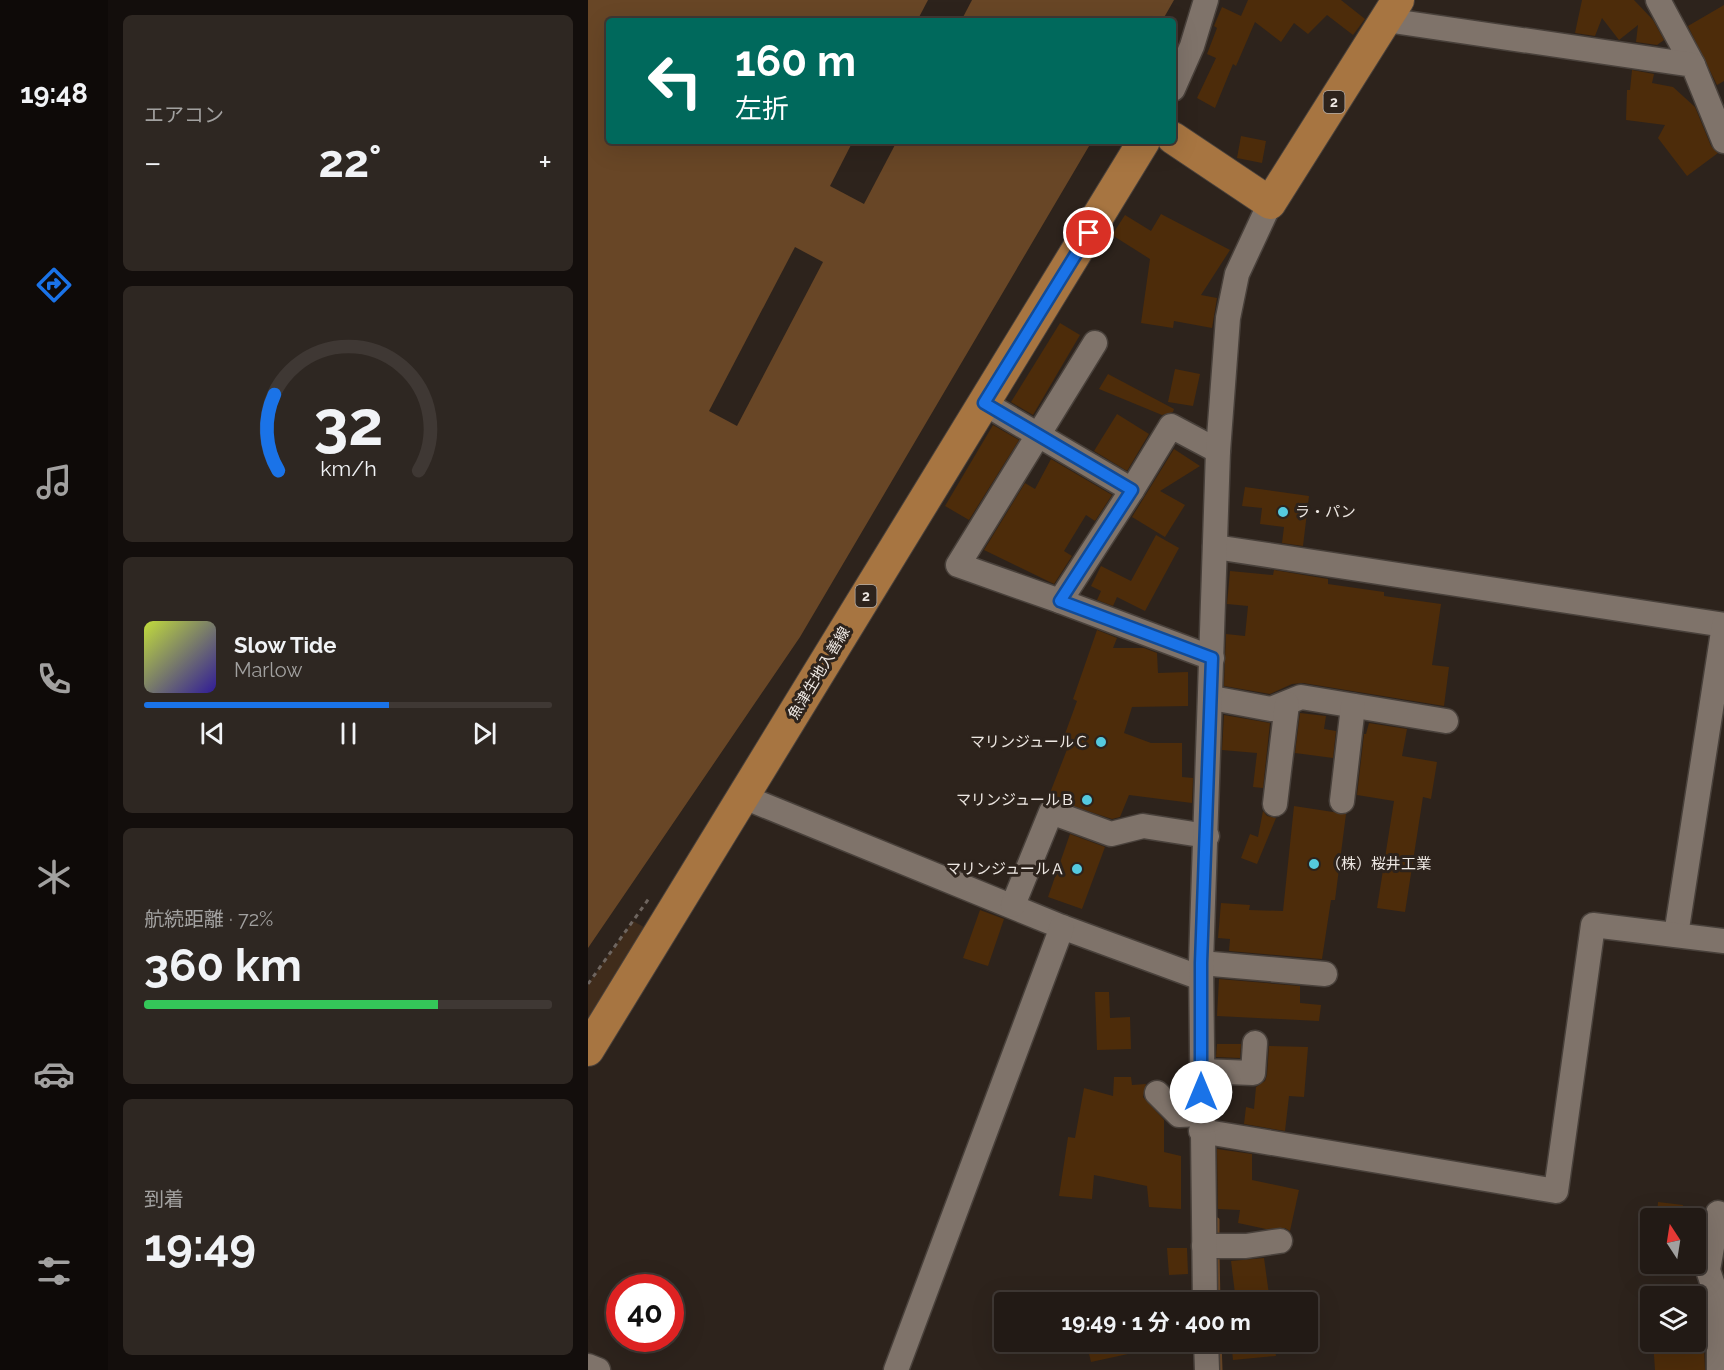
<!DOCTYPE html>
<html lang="ja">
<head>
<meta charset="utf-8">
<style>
  :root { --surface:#221a15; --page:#2e2722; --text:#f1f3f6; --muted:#a2a1a0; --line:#3f3834; --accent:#1a73e8 }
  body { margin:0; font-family:Raleway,"Noto Sans JP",sans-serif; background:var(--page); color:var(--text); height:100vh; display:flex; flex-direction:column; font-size:22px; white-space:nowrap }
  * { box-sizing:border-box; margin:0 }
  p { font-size:20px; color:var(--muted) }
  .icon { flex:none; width:33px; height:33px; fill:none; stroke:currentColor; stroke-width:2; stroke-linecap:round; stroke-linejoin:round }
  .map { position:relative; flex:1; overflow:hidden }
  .sheet { display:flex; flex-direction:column; gap:15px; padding:15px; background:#130e0c; width:480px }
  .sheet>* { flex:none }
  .top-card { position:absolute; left:18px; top:18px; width:570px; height:126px; border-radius:6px; box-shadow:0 6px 24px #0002,0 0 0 2px var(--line); background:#00695c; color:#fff; overflow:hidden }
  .needle { width:39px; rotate:348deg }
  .fabs { position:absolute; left:1052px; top:1208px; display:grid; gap:12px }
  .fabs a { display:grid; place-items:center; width:66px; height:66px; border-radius:6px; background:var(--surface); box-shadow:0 6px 24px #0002,0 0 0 2px var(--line); font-size:30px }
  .speed { position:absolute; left:18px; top:1274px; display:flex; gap:12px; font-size:30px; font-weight:700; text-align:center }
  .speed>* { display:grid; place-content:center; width:78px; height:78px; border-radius:50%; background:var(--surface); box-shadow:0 6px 24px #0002,0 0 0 2px var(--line); line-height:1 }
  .speed .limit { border:9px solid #d22; background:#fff; color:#111 }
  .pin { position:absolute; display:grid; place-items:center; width:51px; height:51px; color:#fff; margin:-26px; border:3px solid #fff; border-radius:50%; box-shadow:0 2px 6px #0007 }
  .me { position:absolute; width:66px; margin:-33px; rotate:0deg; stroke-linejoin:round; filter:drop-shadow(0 0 4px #0008) }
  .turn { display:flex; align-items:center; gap:21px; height:126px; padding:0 30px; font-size:27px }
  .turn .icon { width:78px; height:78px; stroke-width:2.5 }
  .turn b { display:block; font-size:42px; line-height:51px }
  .big { font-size:45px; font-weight:700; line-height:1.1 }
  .sheet .widget { flex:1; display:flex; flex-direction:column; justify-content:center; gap:9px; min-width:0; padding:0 21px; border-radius:9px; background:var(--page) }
  .sheet .dial { align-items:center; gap:0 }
  .dial svg { height:156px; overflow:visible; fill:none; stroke:var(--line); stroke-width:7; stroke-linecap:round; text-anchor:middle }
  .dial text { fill:var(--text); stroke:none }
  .song { display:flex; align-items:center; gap:18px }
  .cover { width:72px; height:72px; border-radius:9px; background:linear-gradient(135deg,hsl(70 70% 55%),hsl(250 70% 35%)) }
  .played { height:6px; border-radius:3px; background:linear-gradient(90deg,var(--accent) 60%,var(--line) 60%) }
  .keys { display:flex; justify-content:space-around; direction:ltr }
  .heat { display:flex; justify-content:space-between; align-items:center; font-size:33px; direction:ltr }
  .charge { height:9px; border-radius:4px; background:linear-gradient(90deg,#34c759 72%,var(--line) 0) }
  .trip { position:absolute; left:406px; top:1292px; width:324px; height:60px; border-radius:6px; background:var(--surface); box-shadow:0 6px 24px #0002,0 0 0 2px var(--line); font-weight:700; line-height:60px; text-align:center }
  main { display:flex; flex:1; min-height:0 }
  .dock { display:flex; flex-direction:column; width:108px; justify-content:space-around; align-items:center; background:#0e0a08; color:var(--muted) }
  .dock .icon { width:42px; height:42px }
  .dock .current { color:var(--accent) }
  .dock b { font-size:27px; color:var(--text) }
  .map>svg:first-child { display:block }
</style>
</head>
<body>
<main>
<nav class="dock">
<b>19:48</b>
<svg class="icon current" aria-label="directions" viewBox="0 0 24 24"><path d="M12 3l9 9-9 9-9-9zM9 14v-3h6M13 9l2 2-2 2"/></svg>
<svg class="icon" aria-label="music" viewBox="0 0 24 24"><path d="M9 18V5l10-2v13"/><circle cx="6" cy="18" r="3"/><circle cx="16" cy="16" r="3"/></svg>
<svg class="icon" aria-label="phone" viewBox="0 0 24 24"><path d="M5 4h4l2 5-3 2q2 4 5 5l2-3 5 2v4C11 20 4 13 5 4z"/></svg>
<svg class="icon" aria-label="climate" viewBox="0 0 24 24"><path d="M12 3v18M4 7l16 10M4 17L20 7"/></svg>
<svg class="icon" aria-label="car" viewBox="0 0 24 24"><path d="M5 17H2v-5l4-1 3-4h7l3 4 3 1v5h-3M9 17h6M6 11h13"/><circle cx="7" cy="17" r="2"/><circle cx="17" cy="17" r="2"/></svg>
<svg class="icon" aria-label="filters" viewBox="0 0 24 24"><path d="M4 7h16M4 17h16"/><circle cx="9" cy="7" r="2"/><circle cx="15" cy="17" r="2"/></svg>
</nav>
<section class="sheet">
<div class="widget"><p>エアコン</p>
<div class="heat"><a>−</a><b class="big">22°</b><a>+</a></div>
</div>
<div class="widget dial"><svg viewBox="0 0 100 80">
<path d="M14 69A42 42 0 1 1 86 69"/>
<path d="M14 69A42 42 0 0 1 12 30" stroke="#1a73e8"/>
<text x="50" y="56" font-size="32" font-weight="700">32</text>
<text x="50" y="72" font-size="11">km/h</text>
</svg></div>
<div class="widget">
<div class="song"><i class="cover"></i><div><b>Slow Tide</b><p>Marlow</p></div></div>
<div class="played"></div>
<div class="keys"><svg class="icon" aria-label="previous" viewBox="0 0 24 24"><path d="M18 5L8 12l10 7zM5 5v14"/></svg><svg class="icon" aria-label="pause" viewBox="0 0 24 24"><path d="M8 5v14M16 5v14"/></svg><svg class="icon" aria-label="next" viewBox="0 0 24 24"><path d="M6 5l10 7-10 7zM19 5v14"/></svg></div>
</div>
<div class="widget"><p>航続距離 · 72%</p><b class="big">360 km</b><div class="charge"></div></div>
<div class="widget"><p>到着</p><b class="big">19:49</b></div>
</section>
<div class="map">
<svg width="1136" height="1370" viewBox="0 0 1136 1370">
  <rect width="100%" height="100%" fill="#2d231c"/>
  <path fill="#402c1b" d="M45,921L70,935L0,1050V984Z"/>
  <path fill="#684626" d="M0,0H586L574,21H21V141H504L212,637L0,948Z"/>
  <g fill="#2d231c">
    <path d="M340,0H384L373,21H329Z"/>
    <path d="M265,141H309L276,204L242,186Z"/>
    <path d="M207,247L235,262L149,426L121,411Z"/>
  </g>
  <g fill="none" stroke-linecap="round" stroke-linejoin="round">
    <g stroke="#684626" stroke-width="5">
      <path d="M629,1220V1240"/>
      <path d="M629,1253L630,1302"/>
      <path d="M631,1341L632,1370"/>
    </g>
  </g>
  <g fill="#4d2c0a">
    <path d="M660,0H753L777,19L765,35L739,15L720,34L706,23L693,42L667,22L648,66L645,64L627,108L609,98L628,58L619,54L629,28L626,26L634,7L653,16Z"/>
    <path d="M994,0H1046L1065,20L1076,40L1069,45L1048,42L1050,25L1031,40L1014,18L1007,36L987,33Z"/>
    <path d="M1136,5V81L1129,85L1100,26Z"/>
    <path d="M1044,70L1066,74L1064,83L1085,87L1107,107L1123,146L1130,153L1099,176L1070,138L1077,125L1038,120L1039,90H1042Z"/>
    <path d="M653,136L678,141L674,163L649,158Z"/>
    <path d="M573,214L642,250L613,295L629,298L624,328L586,321L585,328L553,323L562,259L524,235L537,215L563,231Z"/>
    <path d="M472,323L492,335L445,415L423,402Z"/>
    <path d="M587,369L612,374L605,406L580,402Z"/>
    <path d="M520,374L586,409L585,412L574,415L511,389Z"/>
    <path d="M529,414L561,434L539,471L506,451Z"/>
    <path d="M405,425L431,440L381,520L357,506Z"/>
    <path d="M586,449L612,466L572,491L597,505L577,537L544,517Z"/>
    <path d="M463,459L524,495L507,521L498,515L476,551L484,556L466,584L396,550L437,483L447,489Z"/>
    <path d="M657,487L721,496L715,546L694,543L696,527L672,524L674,508L654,506Z"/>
    <path d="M568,535L591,548L557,611L529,597L525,606L509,600L513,591L503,586L513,566L543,581Z"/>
    <path d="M686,570L740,579V584L796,592V596L853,604L844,665L861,667L856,706L715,683L704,684L682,694L636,686L638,634L657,636L660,606L639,604L642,571L685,575Z"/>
    <path d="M509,630L529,638L525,648H556L569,653L570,673L600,672V706L544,707L536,733L563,743H594V777L605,778L604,803L541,795L532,817L524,819L460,798L480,747L473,745L489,701L485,699Z"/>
    <path d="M712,713L738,716L736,729L748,731L745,758L707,753Z"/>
    <path d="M636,715L682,723L675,788L665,787L669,753L634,750Z"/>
    <path d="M781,723L819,729L814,756L849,762L843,799L835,797L817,912L789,908L806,801L769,795L776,734H778Z"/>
    <path d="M706,806L758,814L747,900H743L734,959L641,951L642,939L630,938L633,903L662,905L661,910L695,911Z"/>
    <path d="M675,811L679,816L688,818L669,864L653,858L662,834L670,837Z"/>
    <path d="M482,834L517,847L494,909L460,897Z"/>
    <path d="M392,910L416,919L400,966L375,958Z"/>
    <path d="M631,979L712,986V1003L733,1005L731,1021L629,1016Z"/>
    <path d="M507,992H521L522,1018L542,1017L543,1049L509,1050Z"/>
    <path d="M629,1044H653L652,1058L628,1057Z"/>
    <path d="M681,1046L720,1047L716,1097L701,1096L697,1131L656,1124L658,1107L666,1109L668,1087L677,1081L679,1075Z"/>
    <path d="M526,1077H543L544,1085L558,1084L555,1097L576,1120V1152L593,1156V1209L561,1207L559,1186L506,1175L504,1199L471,1196L480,1137L487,1138L496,1088L525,1096Z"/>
    <path d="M629,1149L664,1154V1180L711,1190L702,1231L697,1228L678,1229L650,1223L652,1210L630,1209Z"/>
    <path d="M1070,1202L1095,1205L1094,1218H1069Z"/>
    <path d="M579,1248H599L600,1274L581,1275Z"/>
    <path d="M676,1258L682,1302H648L643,1261Z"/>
    <path d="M1107,1307H1114L1117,1370H1067L1065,1341H1107Z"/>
    <path d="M498,1341H536L540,1354L503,1362Z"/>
    <path d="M643,1341H686L688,1356L645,1360Z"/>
  </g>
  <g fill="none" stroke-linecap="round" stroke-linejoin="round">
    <defs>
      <g id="minor">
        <path d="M1070,0L1105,65"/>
        <path d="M798,20L1105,65L1136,141"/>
        <path d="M585,89L604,46L618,0"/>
        <path d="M396,403L544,490L472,601L624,658"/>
        <path d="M544,490L583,426L630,451"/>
        <path d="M627,547L1136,625"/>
        <path d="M472,601L370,565L507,343"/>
        <path d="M624,698L683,709L713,697L858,721"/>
        <path d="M156,797L474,927L613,978"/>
        <path d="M754,801L765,706"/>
        <path d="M687,804L699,704"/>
        <path d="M425,905L463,812L523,834L555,826L619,836"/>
        <path d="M1088,935L1136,625"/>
        <path d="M613,963L737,974"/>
        <path d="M613,1071L665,1073L667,1043"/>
        <path d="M569,1093L591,1115L613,1114"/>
        <path d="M613,1131L968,1191L1005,925L1136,941"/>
        <path d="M1130,1213L1120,1270L1126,1288L1131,1324V1370"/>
        <path d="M616,1246H658L692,1241"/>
        <path d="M617,1302L613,963L630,451L640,318L649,274L682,203"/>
        <path d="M618,1341L619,1370"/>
        <path d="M0,1366L10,1370"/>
        <path d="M308,1370L474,927"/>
      </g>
      <g id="major">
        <path d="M585,138L682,203L810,0"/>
        <path d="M0,1050L556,141"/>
      </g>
    </defs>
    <use href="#minor" stroke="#49413b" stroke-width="27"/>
    <use href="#major" stroke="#49413b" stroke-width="34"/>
    <path stroke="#6e655f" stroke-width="3" stroke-dasharray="4.5 4.5" stroke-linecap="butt" d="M0,984L62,897"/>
    <use href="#minor" stroke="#7f736a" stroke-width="24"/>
    <use href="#major" stroke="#a77541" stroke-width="32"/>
  </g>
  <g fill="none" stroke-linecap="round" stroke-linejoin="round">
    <defs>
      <path id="route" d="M501,233L396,403L544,490L472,601L624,658L613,963V1092"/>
    </defs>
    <use href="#route" stroke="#114b97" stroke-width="15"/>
    <use href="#route" stroke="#1a73e8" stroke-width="10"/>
  </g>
  <g fill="#55cadf" stroke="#2d231c" stroke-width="2">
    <circle cx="695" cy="512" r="6"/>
    <circle cx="513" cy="742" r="6"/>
    <circle cx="499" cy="800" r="6"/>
    <circle cx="726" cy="864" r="6"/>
    <circle cx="489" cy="869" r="6"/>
  </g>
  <g text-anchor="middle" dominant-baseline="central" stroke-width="6" stroke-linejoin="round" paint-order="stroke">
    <g fill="#2d231c" stroke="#b3aca7" stroke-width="1.5">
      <rect x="735.5" y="91" width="21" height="22" rx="4.5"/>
      <rect x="267.5" y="585" width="21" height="22" rx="4.5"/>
    </g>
    <g font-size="14" font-weight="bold" fill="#ede7e2">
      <text x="746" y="102">2</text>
      <text x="278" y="596">2</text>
    </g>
    <g font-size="15" fill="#ede7e2" stroke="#2d231c" text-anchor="end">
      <text x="707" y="512" text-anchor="start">ラ・パン</text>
      <text x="501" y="742">マリンジュールＣ</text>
      <text x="487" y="800">マリンジュールＢ</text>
      <text x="738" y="864" text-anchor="start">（株）桜井工業</text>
      <text x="477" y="869">マリンジュールＡ</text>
    </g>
    <g font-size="15" fill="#ede7e2" stroke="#2d231c">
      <text transform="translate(231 673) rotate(-59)">魚津生地入善線</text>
    </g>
  </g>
</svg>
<div class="fabs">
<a><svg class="needle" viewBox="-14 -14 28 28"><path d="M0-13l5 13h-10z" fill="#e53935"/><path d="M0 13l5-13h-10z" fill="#a2a1a0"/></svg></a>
<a><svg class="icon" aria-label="layers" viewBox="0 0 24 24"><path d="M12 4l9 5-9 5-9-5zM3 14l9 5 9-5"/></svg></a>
</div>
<div class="speed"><div class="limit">40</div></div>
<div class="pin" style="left:501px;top:233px;background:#d93025"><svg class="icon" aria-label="arrive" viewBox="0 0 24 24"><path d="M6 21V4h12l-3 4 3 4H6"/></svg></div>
<svg class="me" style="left:613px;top:1092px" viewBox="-20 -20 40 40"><circle r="19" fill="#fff"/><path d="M0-13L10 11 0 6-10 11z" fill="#1a73e8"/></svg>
<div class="trip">19:49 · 1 分 · 400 m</div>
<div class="top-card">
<div class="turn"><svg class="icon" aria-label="left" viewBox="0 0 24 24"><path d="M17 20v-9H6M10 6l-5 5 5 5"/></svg><div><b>160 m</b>左折</div></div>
</div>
</div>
</main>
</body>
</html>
